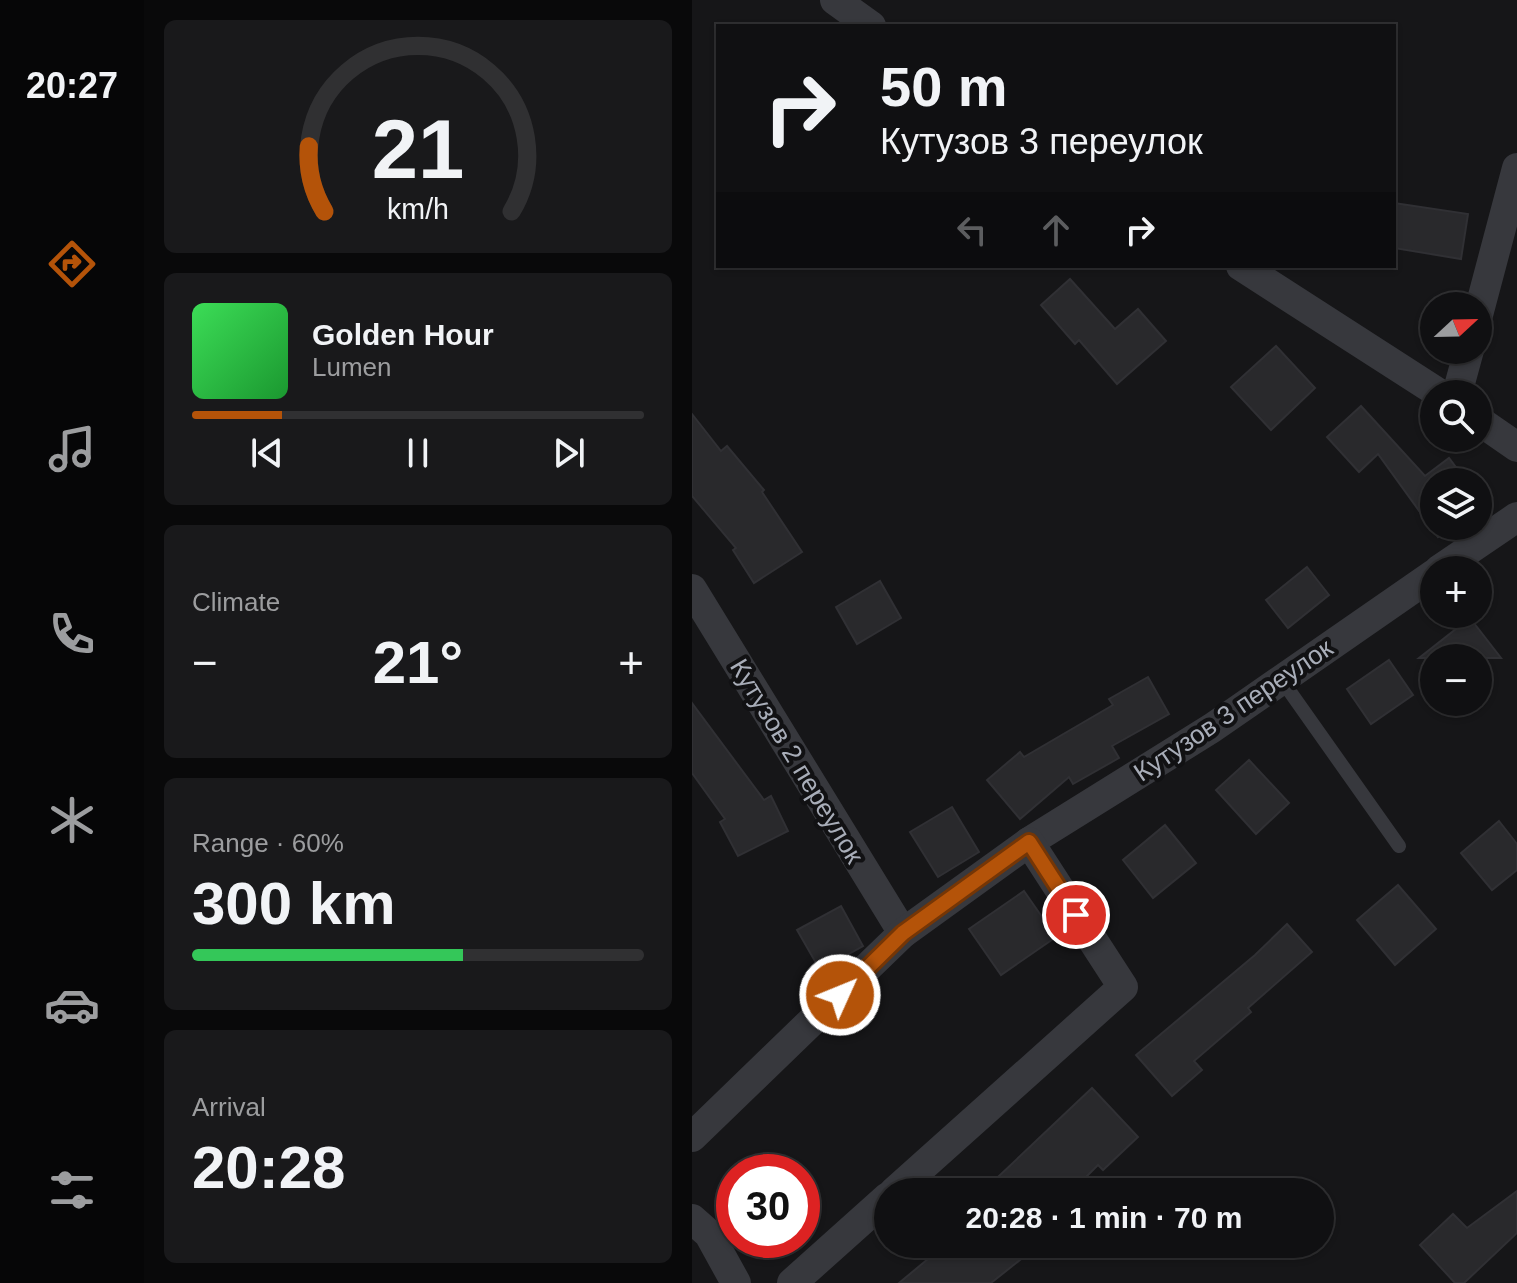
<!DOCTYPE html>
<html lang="en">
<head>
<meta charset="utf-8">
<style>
  :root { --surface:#101012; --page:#19191b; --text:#f1f3f6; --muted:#9c9d9f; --line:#303032; --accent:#b45309 }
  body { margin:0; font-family:Helvetica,sans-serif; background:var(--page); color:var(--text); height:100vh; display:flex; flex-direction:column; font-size:30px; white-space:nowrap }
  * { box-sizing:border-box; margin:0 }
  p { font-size:26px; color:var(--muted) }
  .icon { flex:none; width:44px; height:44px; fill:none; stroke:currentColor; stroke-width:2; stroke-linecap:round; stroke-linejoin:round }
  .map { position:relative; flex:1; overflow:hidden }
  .side { display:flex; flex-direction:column; gap:20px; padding:20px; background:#09090a; width:548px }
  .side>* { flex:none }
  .banner { position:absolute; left:24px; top:24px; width:680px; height:244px; border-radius:0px; box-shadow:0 2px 6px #0004,0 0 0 2px var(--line); background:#101012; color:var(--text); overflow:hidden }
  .needle { width:52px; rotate:68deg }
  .controls { position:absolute; left:728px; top:292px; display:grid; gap:16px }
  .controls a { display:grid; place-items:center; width:72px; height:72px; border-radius:50%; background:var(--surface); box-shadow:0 2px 6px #0004,0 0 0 2px var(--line); font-size:40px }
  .speed { position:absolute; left:24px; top:1154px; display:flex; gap:16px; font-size:40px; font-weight:700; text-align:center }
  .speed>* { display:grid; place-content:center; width:104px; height:104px; border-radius:50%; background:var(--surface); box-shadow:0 2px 6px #0004,0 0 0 2px var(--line); line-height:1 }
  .speed .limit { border:12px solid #d22; background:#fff; color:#111 }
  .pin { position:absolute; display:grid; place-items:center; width:68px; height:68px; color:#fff; margin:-34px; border:4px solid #fff; border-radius:50%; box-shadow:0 2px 8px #0007 }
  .me { position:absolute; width:88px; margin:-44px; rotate:46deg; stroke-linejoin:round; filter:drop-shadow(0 0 6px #0008) }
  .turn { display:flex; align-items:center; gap:28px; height:168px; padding:0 32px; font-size:36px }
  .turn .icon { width:104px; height:104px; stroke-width:2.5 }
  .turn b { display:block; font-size:56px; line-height:68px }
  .lanes { display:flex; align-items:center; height:76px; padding:0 32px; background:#0003; justify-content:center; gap:40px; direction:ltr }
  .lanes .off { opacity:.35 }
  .big { font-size:60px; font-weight:700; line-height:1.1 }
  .side .card { flex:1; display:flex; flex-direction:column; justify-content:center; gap:12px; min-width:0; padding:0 28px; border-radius:12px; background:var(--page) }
  .side .dial { align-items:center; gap:0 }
  .dial svg { height:208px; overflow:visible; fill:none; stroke:var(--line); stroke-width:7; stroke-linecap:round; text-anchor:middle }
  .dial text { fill:var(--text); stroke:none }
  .song { display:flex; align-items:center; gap:24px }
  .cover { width:96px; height:96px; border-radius:12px; background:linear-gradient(135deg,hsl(130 70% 55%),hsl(130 70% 35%)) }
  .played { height:8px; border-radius:4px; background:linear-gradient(90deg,var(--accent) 20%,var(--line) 20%) }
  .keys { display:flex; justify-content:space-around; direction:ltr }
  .heat { display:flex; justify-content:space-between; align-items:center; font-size:44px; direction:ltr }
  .charge { height:12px; border-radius:6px; background:linear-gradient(90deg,#34c759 60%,var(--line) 0) }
  .trip { position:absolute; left:182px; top:1178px; width:460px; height:80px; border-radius:40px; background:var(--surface); box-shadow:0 2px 6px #0004,0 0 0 2px var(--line); font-weight:700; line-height:80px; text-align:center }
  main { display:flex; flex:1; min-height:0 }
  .tab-bar { display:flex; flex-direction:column; width:144px; justify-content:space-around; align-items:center; background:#060607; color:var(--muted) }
  .tab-bar .icon { width:56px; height:56px }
  .tab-bar .selected { color:var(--accent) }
  .tab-bar b { font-size:36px; color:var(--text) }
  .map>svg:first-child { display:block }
</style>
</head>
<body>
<main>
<nav class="tab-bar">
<b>20:27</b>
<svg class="icon selected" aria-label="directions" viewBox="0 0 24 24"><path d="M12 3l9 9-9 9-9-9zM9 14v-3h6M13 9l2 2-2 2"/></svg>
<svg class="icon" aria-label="music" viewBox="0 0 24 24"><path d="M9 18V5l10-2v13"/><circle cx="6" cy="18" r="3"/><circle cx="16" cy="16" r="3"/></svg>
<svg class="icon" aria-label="phone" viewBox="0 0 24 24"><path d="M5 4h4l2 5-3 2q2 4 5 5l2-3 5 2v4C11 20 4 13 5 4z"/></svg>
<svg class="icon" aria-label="climate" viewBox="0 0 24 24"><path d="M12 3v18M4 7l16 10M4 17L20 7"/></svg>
<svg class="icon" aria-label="car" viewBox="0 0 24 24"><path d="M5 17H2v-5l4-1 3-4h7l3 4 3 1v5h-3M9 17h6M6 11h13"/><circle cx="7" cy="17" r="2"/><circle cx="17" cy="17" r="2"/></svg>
<svg class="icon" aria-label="filters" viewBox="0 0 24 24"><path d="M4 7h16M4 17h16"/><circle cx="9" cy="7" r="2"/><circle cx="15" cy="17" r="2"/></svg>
</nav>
<section class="side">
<div class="card dial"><svg viewBox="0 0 100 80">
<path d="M14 69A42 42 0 1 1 86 69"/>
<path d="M14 69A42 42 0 0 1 8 44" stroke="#b45309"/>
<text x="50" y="56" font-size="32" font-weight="700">21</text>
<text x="50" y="72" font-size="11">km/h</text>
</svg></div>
<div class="card">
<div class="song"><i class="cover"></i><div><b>Golden Hour</b><p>Lumen</p></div></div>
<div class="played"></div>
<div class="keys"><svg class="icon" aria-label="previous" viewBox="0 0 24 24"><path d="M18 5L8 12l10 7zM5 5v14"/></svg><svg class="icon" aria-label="pause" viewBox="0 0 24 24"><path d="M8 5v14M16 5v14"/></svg><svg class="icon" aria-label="next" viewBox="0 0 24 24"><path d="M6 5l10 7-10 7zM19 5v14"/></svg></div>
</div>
<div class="card"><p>Climate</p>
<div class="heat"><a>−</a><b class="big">21°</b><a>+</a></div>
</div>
<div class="card"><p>Range · 60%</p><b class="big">300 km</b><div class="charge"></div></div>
<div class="card"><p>Arrival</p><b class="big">20:28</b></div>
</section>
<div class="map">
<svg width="825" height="1283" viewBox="0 0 825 1283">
  <rect width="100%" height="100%" fill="#161618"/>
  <g fill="#29292c" stroke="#303034" stroke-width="2">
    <path d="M702,203L776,214L769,259L702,248Z"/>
    <path d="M378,279L423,329L446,309L474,341L425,384L387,340L383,344L349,305Z"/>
    <path d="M584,346L623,388L579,430L539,387Z"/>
    <path d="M669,406L733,476L757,458L775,482H742V526H762L746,537L686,454L667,472L635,437Z"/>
    <path d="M0,414L29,451L35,446L72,490L70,492L110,552L62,583L41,550L44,548L0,496Z"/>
    <path d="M615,567L637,595L596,628L574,600Z"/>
    <path d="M188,581L209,618L165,644L144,607Z"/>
    <path d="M778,618L809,658H727Z"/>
    <path d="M697,660L721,695L679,724L655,689Z"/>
    <path d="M456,677L477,714L420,746L427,758L381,784L377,777L328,819L295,780L328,752L332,757L421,705L417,699Z"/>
    <path d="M0,703L72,800L79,796L96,831L46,856L28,822L33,819L0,773Z"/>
    <path d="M557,760L597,803L564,834L524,790Z"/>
    <path d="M260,807L287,852L246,877L218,832Z"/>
    <path d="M807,821L825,844V870L800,890L769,853Z"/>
    <path d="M473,825L504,863L461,898L431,860Z"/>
    <path d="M706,885L744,929L703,965L665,920Z"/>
    <path d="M332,891L364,937L309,975L277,929Z"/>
    <path d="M149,906L171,946L128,970L105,930Z"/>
    <path d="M595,924L620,952L556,1008L559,1012L502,1061L510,1070L480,1096L444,1055L563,955Z"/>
    <path d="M400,1088L446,1137L411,1170L406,1165L379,1192H323L307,1176Z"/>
    <path d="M825,1191V1233L772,1283H763L728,1245L761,1214L775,1228Z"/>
    <path d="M254,1244H348L299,1283H207Z"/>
  </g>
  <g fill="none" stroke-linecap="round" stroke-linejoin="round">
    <path stroke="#37383d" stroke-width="14" d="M589,679L707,846"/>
    <g stroke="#37383d" stroke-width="30">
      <path d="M143,0L179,26"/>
      <path d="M549,266L748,394"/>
      <path d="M786,315L825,168"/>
      <path d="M765,394L777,350"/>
      <path d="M786,420L825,447"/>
      <path d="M747,570L825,517"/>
      <path d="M0,589L211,933"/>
      <path d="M0,1137L211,933L337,842L520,728L742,574"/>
      <path d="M202,1192L431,987L337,842"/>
      <path d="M0,1219L17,1234L44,1283"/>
      <path d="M100,1283L196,1197"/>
    </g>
  </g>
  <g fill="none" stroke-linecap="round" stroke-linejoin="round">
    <defs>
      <path id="route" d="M148,995L211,933L337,842L384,915"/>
    </defs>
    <use href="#route" stroke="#753606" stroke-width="20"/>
    <use href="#route" stroke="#b45309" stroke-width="14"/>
  </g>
  <g text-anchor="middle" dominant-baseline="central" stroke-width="8" stroke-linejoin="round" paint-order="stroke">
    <g font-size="26" fill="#a8adb8" stroke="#111113">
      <text transform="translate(541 710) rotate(-34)">Кутузов 3 переулок</text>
      <text transform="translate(105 761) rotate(59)">Кутузов 2 переулок</text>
    </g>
  </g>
</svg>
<div class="controls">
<a><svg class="needle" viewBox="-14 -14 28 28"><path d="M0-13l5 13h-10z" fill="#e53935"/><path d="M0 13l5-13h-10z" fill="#9c9d9f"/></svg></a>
<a><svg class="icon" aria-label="search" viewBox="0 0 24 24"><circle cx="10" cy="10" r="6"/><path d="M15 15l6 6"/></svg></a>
<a><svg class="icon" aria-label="layers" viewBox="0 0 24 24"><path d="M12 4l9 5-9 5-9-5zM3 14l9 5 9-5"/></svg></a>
<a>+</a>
<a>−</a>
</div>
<div class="speed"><div class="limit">30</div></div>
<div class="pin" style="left:384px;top:915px;background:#d93025"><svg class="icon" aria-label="arrive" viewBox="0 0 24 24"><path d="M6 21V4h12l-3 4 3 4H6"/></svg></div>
<svg class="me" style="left:148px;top:995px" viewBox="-20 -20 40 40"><circle r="17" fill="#b45309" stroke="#fff" stroke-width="3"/><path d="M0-11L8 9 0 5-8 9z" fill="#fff"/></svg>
<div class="trip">20:28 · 1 min · 70 m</div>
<div class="banner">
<div class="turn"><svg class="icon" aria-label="right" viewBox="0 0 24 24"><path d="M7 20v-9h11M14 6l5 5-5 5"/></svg><div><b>50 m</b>Кутузов 3 переулок</div></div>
<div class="lanes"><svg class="icon off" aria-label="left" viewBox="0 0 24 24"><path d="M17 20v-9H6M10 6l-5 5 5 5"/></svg><svg class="icon off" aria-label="ahead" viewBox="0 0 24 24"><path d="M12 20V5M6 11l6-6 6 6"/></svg><svg class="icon" aria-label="right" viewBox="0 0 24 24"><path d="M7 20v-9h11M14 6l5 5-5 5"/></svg></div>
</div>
</div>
</main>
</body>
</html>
